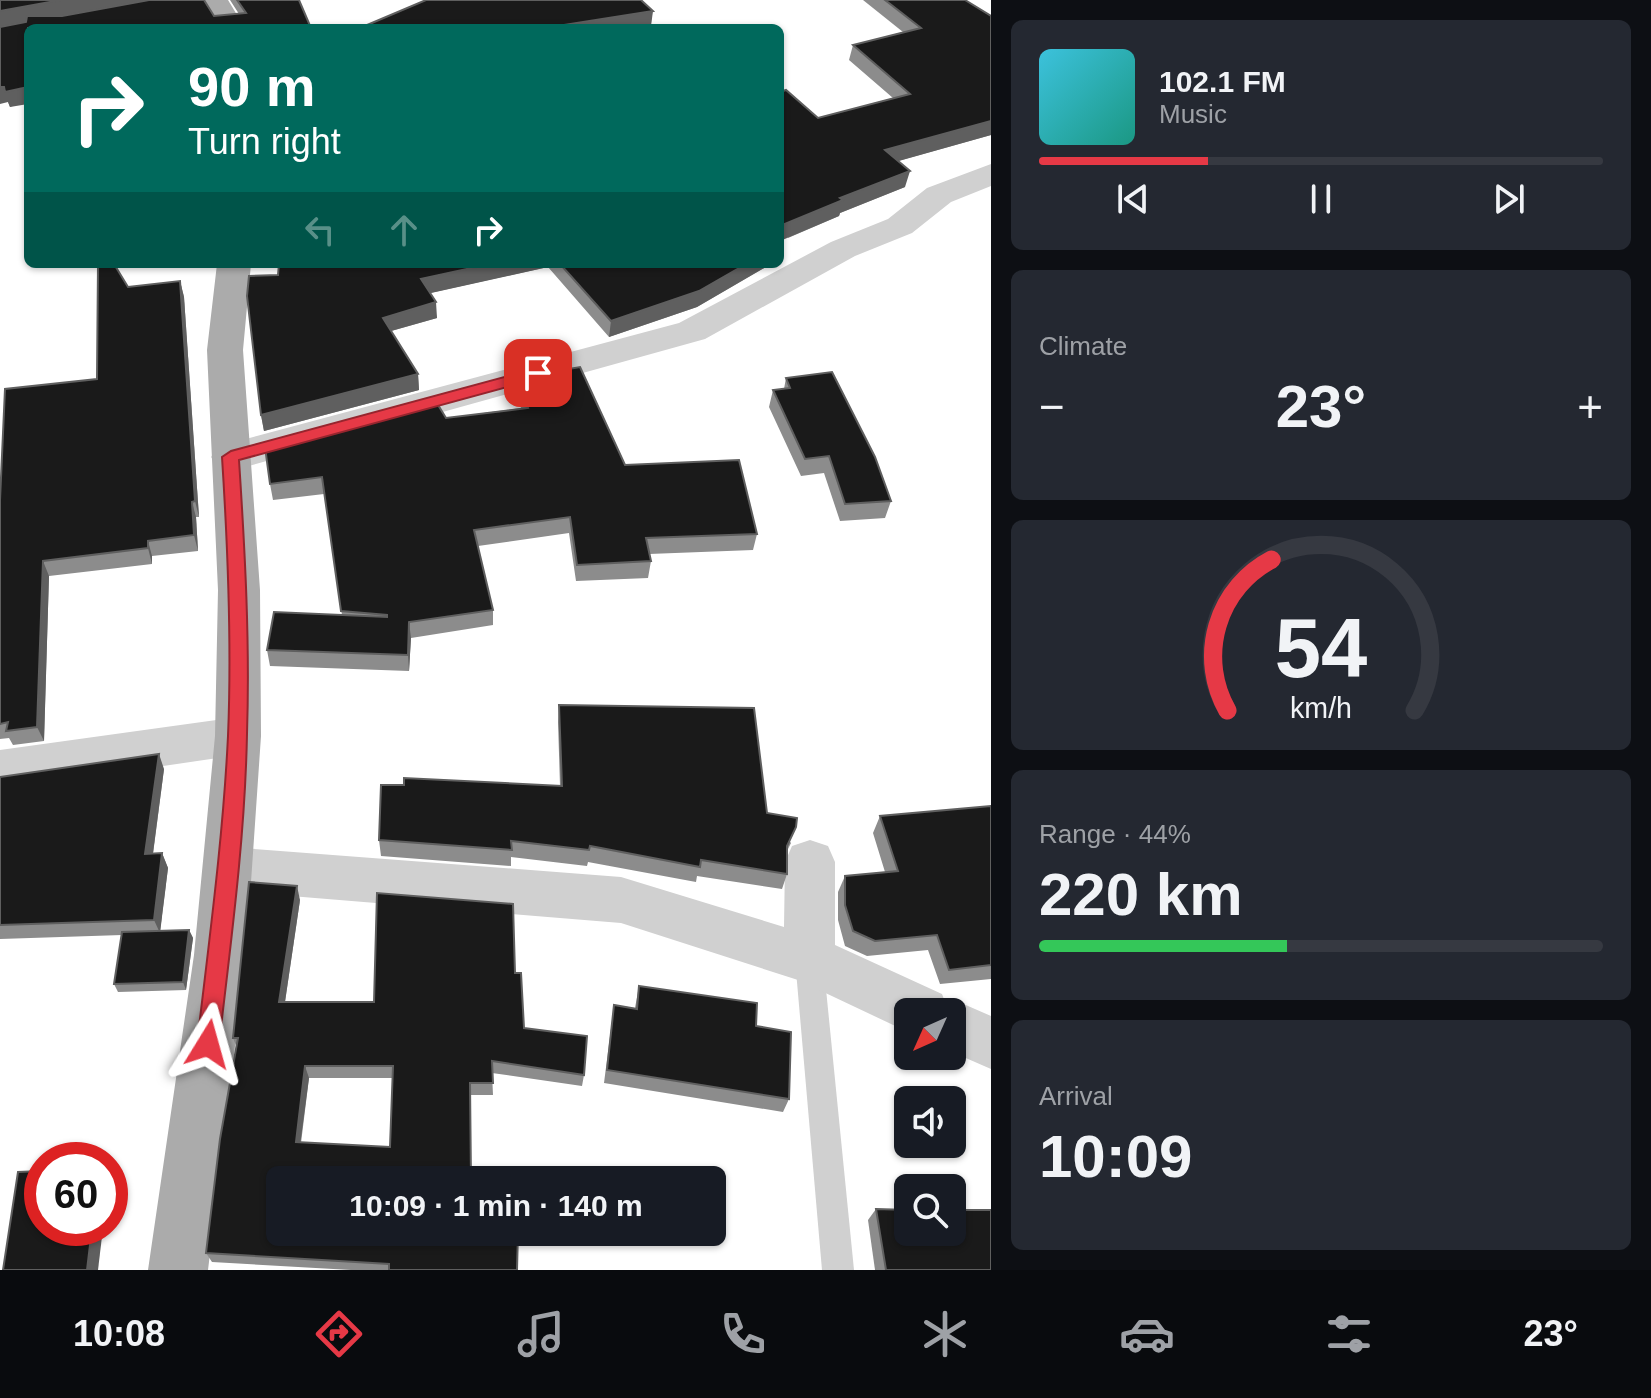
<!DOCTYPE html>
<html lang="en">
<head>
<meta charset="utf-8">
<style>
  :root { --surface:#171b24; --page:#242831; --text:#f1f3f6; --muted:#9ea1a6; --line:#363941; --accent:#e63946 }
  body { margin:0; font-family:Helvetica,sans-serif; background:var(--page); color:var(--text); height:100vh; display:flex; flex-direction:column; font-size:30px; white-space:nowrap }
  * { box-sizing:border-box; margin:0 }
  p { font-size:26px; color:var(--muted) }
  .icon { flex:none; width:44px; height:44px; fill:none; stroke:currentColor; stroke-width:2; stroke-linecap:round; stroke-linejoin:round }
  .map { position:relative; flex:1; overflow:hidden }
  .sheet { display:flex; flex-direction:column; gap:20px; padding:20px; background:#0d0f14; width:660px }
  .sheet>* { flex:none }
  .hud { position:absolute; left:24px; top:24px; width:760px; height:244px; border-radius:12px; box-shadow:0 2px 6px #0004; background:#00695c; color:#fff; overflow:hidden }
  .needle { width:52px; rotate:225deg }
  .controls { position:absolute; left:894px; top:998px; display:grid; gap:16px }
  .controls a { display:grid; place-items:center; width:72px; height:72px; border-radius:12px; background:var(--surface); box-shadow:0 2px 6px #0004; font-size:40px }
  .speed { position:absolute; left:24px; top:1142px; display:flex; gap:16px; font-size:40px; font-weight:700; text-align:center }
  .speed>* { display:grid; place-content:center; width:104px; height:104px; border-radius:50%; background:var(--surface); box-shadow:0 2px 6px #0004; line-height:1 }
  .speed .limit { border:12px solid #d22; background:#fff; color:#111 }
  .pin { position:absolute; display:grid; place-items:center; width:68px; height:68px; color:#fff; margin:-34px; border-radius:16px; box-shadow:0 4px 12px #0006 }
  .me { position:absolute; width:88px; margin:-44px; rotate:8deg; stroke-linejoin:round; filter:drop-shadow(0 0 6px #0008) }
  .turn { display:flex; align-items:center; gap:28px; height:168px; padding:0 32px; font-size:36px }
  .turn .icon { width:104px; height:104px; stroke-width:2.5 }
  .turn b { display:block; font-size:56px; line-height:68px }
  .lanes { display:flex; align-items:center; height:76px; padding:0 32px; background:#0003; justify-content:center; gap:40px; direction:ltr }
  .lanes .off { opacity:.35 }
  .big { font-size:60px; font-weight:700; line-height:1.1 }
  .sheet .card { flex:1; display:flex; flex-direction:column; justify-content:center; gap:12px; min-width:0; padding:0 28px; border-radius:12px; background:var(--page) }
  .sheet .dial { align-items:center; gap:0 }
  .dial svg { height:208px; overflow:visible; fill:none; stroke:var(--line); stroke-width:7; stroke-linecap:round; text-anchor:middle }
  .dial text { fill:var(--text); stroke:none }
  .song { display:flex; align-items:center; gap:24px }
  .cover { width:96px; height:96px; border-radius:12px; background:linear-gradient(135deg,hsl(190 70% 55%),hsl(170 70% 35%)) }
  .played { height:8px; border-radius:4px; background:linear-gradient(90deg,var(--accent) 30%,var(--line) 30%) }
  .keys { display:flex; justify-content:space-around; direction:ltr }
  .heat { display:flex; justify-content:space-between; align-items:center; font-size:44px; direction:ltr }
  .charge { height:12px; border-radius:6px; background:linear-gradient(90deg,#34c759 44%,var(--line) 0) }
  .trip { position:absolute; left:266px; top:1166px; width:460px; height:80px; border-radius:12px; background:var(--surface); box-shadow:0 2px 6px #0004; font-weight:700; line-height:80px; text-align:center }
  .dock { display:flex; height:128px; justify-content:space-around; align-items:center; background:#090b0e; color:var(--muted) }
  .dock .icon { width:56px; height:56px }
  .dock .on { color:var(--accent) }
  .dock b { font-size:36px; color:var(--text) }
  main { display:flex; flex:1; min-height:0 }
  .map>svg:first-child { display:block }
</style>
</head>
<body>
<main>
<div class="map">
<svg width="991" height="1270" viewBox="0 0 991 1270">
  <rect width="100%" height="100%" fill="#fff"/>
  <g fill="none" stroke-linecap="round" stroke-linejoin="round">
    <path fill="#d0d0d0" fill-rule="evenodd" d="M809,946L819,950L823,959L854,1270H822L795,959L799,950Z"/>
    <g fill="#d0d0d0" fill-rule="evenodd">
      <path d="M991,164V186L951,202L912,233L855,256L705,339L231,471L217,467L211,457L217,447L231,443L679,323L831,242L888,219L927,188Z"/>
      <path d="M238,717L254,722L261,736L254,750L238,755L0,790V750Z"/>
      <path d="M810,840L828,846L835,862V945L942,994L945,1002L952,999L991,1016V1069L952,1052V1012H908V1032L798,980L621,923L229,891L211,885L204,869L211,853L229,847L621,877L784,927L785,862L792,846Z"/>
    </g>
    <g fill="#ababab" fill-rule="evenodd">
      <path d="M200,0H228L245,28H217Z"/>
      <path d="M217,264H251L243,350L260,590L261,736L246,955L208,1270H148L194,955L215,736L218,590L207,350Z"/>
    </g>
  </g>
  <g fill="#8c8c8c" fill-rule="evenodd">
    <path d="M230,0H299L10,107L8,102L214,16L239,14Z"/>
    <path d="M863,0H965L991,16V135L898,161L905,187L840,213L839,216L788,238L818,118L893,98L849,60L853,45L903,32Z"/>
    <path d="M279,264H771L697,307L609,337L548,267L430,293L437,318L391,331L418,374L419,390L264,431L261,415Z"/>
    <path d="M180,281L184,297L199,517H196L198,551L152,556V564L49,576L44,741L13,745L9,738L0,739V500L97,379L128,287Z"/>
    <path d="M516,378L625,465L757,534L753,550L649,554L651,561L648,578L576,581L569,533L478,546L493,610V625L411,638L409,671L270,666L267,650L342,615L324,494L273,500L270,484L446,418L521,408L516,395Z"/>
    <path d="M786,378L891,501L885,518L840,521L824,473L801,476L769,407L773,390L784,389Z"/>
    <path d="M559,705L767,813L791,843L787,851V874L782,889L697,876L696,882L588,862L587,866L511,857V866L381,856L379,840L560,786L558,722Z"/>
    <path d="M164,769L153,854L162,853L168,868L160,931L189,930L193,938L186,990L118,992L114,984L122,935L0,939V777Z"/>
    <path d="M991,806V979L940,984L928,950L867,956L845,946L838,920V892L845,876L885,872L873,833L880,816Z"/>
    <path d="M300,900L285,1002H374L515,973L524,1028L584,1075L582,1086L492,1073L493,1095H471V1180H280L517,1270H351L212,1262L206,1253L237,1048L233,1038ZM309,1078H393L390,1147L301,1143Z"/>
    <path d="M639,986L756,1026L789,1099L783,1112L604,1083L614,1005L635,1008Z"/>
    <path d="M876,1209L991,1270H875L868,1220Z"/>
  </g>
  <g fill="#5f5f5f">
    <path d="M61,0H150L0,27V11Z"/>
    <path d="M653,11L651,26L639,28H545Z"/>
    <path d="M0,87H28V104L10,107L8,102L0,104Z"/>
    <path d="M991,121V135L881,166L885,150Z"/>
    <path d="M910,171L905,187L840,213L839,216L780,241V226L840,198Z"/>
    <path d="M62,264H76L63,268Z"/>
    <path d="M490,264H548V267L422,295L421,279Z"/>
    <path d="M746,264H771L697,307L609,337L611,321Z"/>
    <path d="M180,281L184,297L199,517L195,501Z"/>
    <path d="M436,302L437,318L384,333L383,318Z"/>
    <path d="M418,374L419,390L264,431L261,415Z"/>
    <path d="M192,502L196,517L198,551L194,535Z"/>
    <path d="M148,541L152,556V564L148,548Z"/>
    <path d="M43,561L49,576L44,741L37,727Z"/>
    <path d="M409,622L411,638L409,671L408,655Z"/>
    <path d="M159,754L164,769L151,868L145,854Z"/>
    <path d="M162,853L168,868L160,933L154,920Z"/>
    <path d="M297,886L300,900L283,1015L279,1002Z"/>
    <path d="M189,930L193,938L186,990L183,982Z"/>
    <path d="M305,1066L309,1078L299,1153L296,1142Z"/>
    <path d="M92,1228H103L98,1270H87Z"/>
  </g>
  <g fill="#1a1a1a" stroke="#5f5f5f" stroke-width="2" fill-rule="evenodd">
    <path d="M0,0H61L0,11Z"/>
    <path d="M149,0H204L214,16L246,13L237,0H299L311,28H28V87L5,92L4,87H0V27L26,22L27,16H62Z"/>
    <path d="M426,0H641L653,11L545,28H360Z"/>
    <path d="M885,0H965L991,16V121L885,150L910,171L840,198L843,200L780,226V92L786,90L818,118L910,94L853,45L921,28Z"/>
    <path d="M98,264H114L128,287L180,281L195,501L192,502L194,535L148,541V548L43,561L37,727L6,731L8,722L0,724V500L5,389L97,379Z"/>
    <path d="M279,264H490L421,279L436,302L383,318L418,374L261,415L247,296L249,276L278,275Z"/>
    <path d="M560,264H746L699,291L611,321Z"/>
    <path d="M580,367L625,465L739,460L757,534L646,538L651,561L577,565L570,517L474,530L493,610L409,622L408,655L267,650L274,612L387,617V615L341,611L322,477L270,484L265,447L435,400L446,418L528,408L516,378Z"/>
    <path d="M832,372L875,457L891,501L845,504L829,456L805,459L773,390L790,388L786,378Z"/>
    <path d="M559,705L754,708L767,813L797,818L796,827L787,846V874L701,860L700,867L590,846L589,850L511,841L512,850L379,840L381,785H404V778L562,786Z"/>
    <path d="M159,754L145,854L162,853L154,920L0,925V777Z"/>
    <path d="M991,806V965L949,970L937,935L875,941L853,931L845,905V876L898,871L880,816Z"/>
    <path d="M249,882L297,886L279,1002H374L377,893L513,904L515,973H521L524,1028L587,1036L584,1075L492,1061L493,1083H470L471,1180H280V1232H518L517,1270H389V1264L206,1253L220,1139L238,1038H233ZM305,1066H393L390,1147L296,1142Z"/>
    <path d="M189,930L183,982L114,984L122,932Z"/>
    <path d="M639,986L757,1003L756,1026L791,1032L789,1099L607,1070L614,1005L637,1009Z"/>
    <path d="M42,1171V1228H92L87,1270H3L18,1172Z"/>
    <path d="M876,1209L908,1210V1232H952V1210H991V1270H886Z"/>
  </g>
  <path fill="#e63946" stroke="#96252e" stroke-width="2" d="M538,368L544,369V377L239,460C245,552 250,642 247,734C245,838 231,941 219,1044L216,1051L208,1055L200,1051L197,1044C209,941 223,839 228,736C232,642 228,550 222,457L231,451Z"/>
</svg>
<div class="controls">
<a><svg class="needle" viewBox="-14 -14 28 28"><path d="M0-13l5 13h-10z" fill="#e53935"/><path d="M0 13l5-13h-10z" fill="#9ea1a6"/></svg></a>
<a><svg class="icon" aria-label="sound" viewBox="0 0 24 24"><path d="M4 9h4l5-4v14l-5-4H4zM17 9q2 3 0 6"/></svg></a>
<a><svg class="icon" aria-label="search" viewBox="0 0 24 24"><circle cx="10" cy="10" r="6"/><path d="M15 15l6 6"/></svg></a>
</div>
<div class="speed"><div class="limit">60</div></div>
<div class="pin" style="left:538px;top:373px;background:#d93025"><svg class="icon" aria-label="arrive" viewBox="0 0 24 24"><path d="M6 21V4h12l-3 4 3 4H6"/></svg></div>
<svg class="me" style="left:208px;top:1044px" viewBox="-20 -20 40 40"><path d="M0-17L14 15 0 8-14 15z" fill="#e63946" stroke="#fff" stroke-width="4"/></svg>
<div class="trip">10:09 · 1 min · 140 m</div>
<div class="hud">
<div class="turn"><svg class="icon" aria-label="right" viewBox="0 0 24 24"><path d="M7 20v-9h11M14 6l5 5-5 5"/></svg><div><b>90 m</b>Turn right</div></div>
<div class="lanes"><svg class="icon off" aria-label="left" viewBox="0 0 24 24"><path d="M17 20v-9H6M10 6l-5 5 5 5"/></svg><svg class="icon off" aria-label="ahead" viewBox="0 0 24 24"><path d="M12 20V5M6 11l6-6 6 6"/></svg><svg class="icon" aria-label="right" viewBox="0 0 24 24"><path d="M7 20v-9h11M14 6l5 5-5 5"/></svg></div>
</div>
</div>
<section class="sheet">
<div class="card">
<div class="song"><i class="cover"></i><div><b>102.1 FM</b><p>Music</p></div></div>
<div class="played"></div>
<div class="keys"><svg class="icon" aria-label="previous" viewBox="0 0 24 24"><path d="M18 5L8 12l10 7zM5 5v14"/></svg><svg class="icon" aria-label="pause" viewBox="0 0 24 24"><path d="M8 5v14M16 5v14"/></svg><svg class="icon" aria-label="next" viewBox="0 0 24 24"><path d="M6 5l10 7-10 7zM19 5v14"/></svg></div>
</div>
<div class="card"><p>Climate</p>
<div class="heat"><a>−</a><b class="big">23°</b><a>+</a></div>
</div>
<div class="card dial"><svg viewBox="0 0 100 80">
<path d="M14 69A42 42 0 1 1 86 69"/>
<path d="M14 69A42 42 0 0 1 31 11" stroke="#e63946"/>
<text x="50" y="56" font-size="32" font-weight="700">54</text>
<text x="50" y="72" font-size="11">km/h</text>
</svg></div>
<div class="card"><p>Range · 44%</p><b class="big">220 km</b><div class="charge"></div></div>
<div class="card"><p>Arrival</p><b class="big">10:09</b></div>
</section>
</main>
<nav class="dock">
<b>10:08</b>
<svg class="icon on" aria-label="directions" viewBox="0 0 24 24"><path d="M12 3l9 9-9 9-9-9zM9 14v-3h6M13 9l2 2-2 2"/></svg>
<svg class="icon" aria-label="music" viewBox="0 0 24 24"><path d="M9 18V5l10-2v13"/><circle cx="6" cy="18" r="3"/><circle cx="16" cy="16" r="3"/></svg>
<svg class="icon" aria-label="phone" viewBox="0 0 24 24"><path d="M5 4h4l2 5-3 2q2 4 5 5l2-3 5 2v4C11 20 4 13 5 4z"/></svg>
<svg class="icon" aria-label="climate" viewBox="0 0 24 24"><path d="M12 3v18M4 7l16 10M4 17L20 7"/></svg>
<svg class="icon" aria-label="car" viewBox="0 0 24 24"><path d="M5 17H2v-5l4-1 3-4h7l3 4 3 1v5h-3M9 17h6M6 11h13"/><circle cx="7" cy="17" r="2"/><circle cx="17" cy="17" r="2"/></svg>
<svg class="icon" aria-label="filters" viewBox="0 0 24 24"><path d="M4 7h16M4 17h16"/><circle cx="9" cy="7" r="2"/><circle cx="15" cy="17" r="2"/></svg>
<b>23°</b>
</nav>
</body>
</html>
